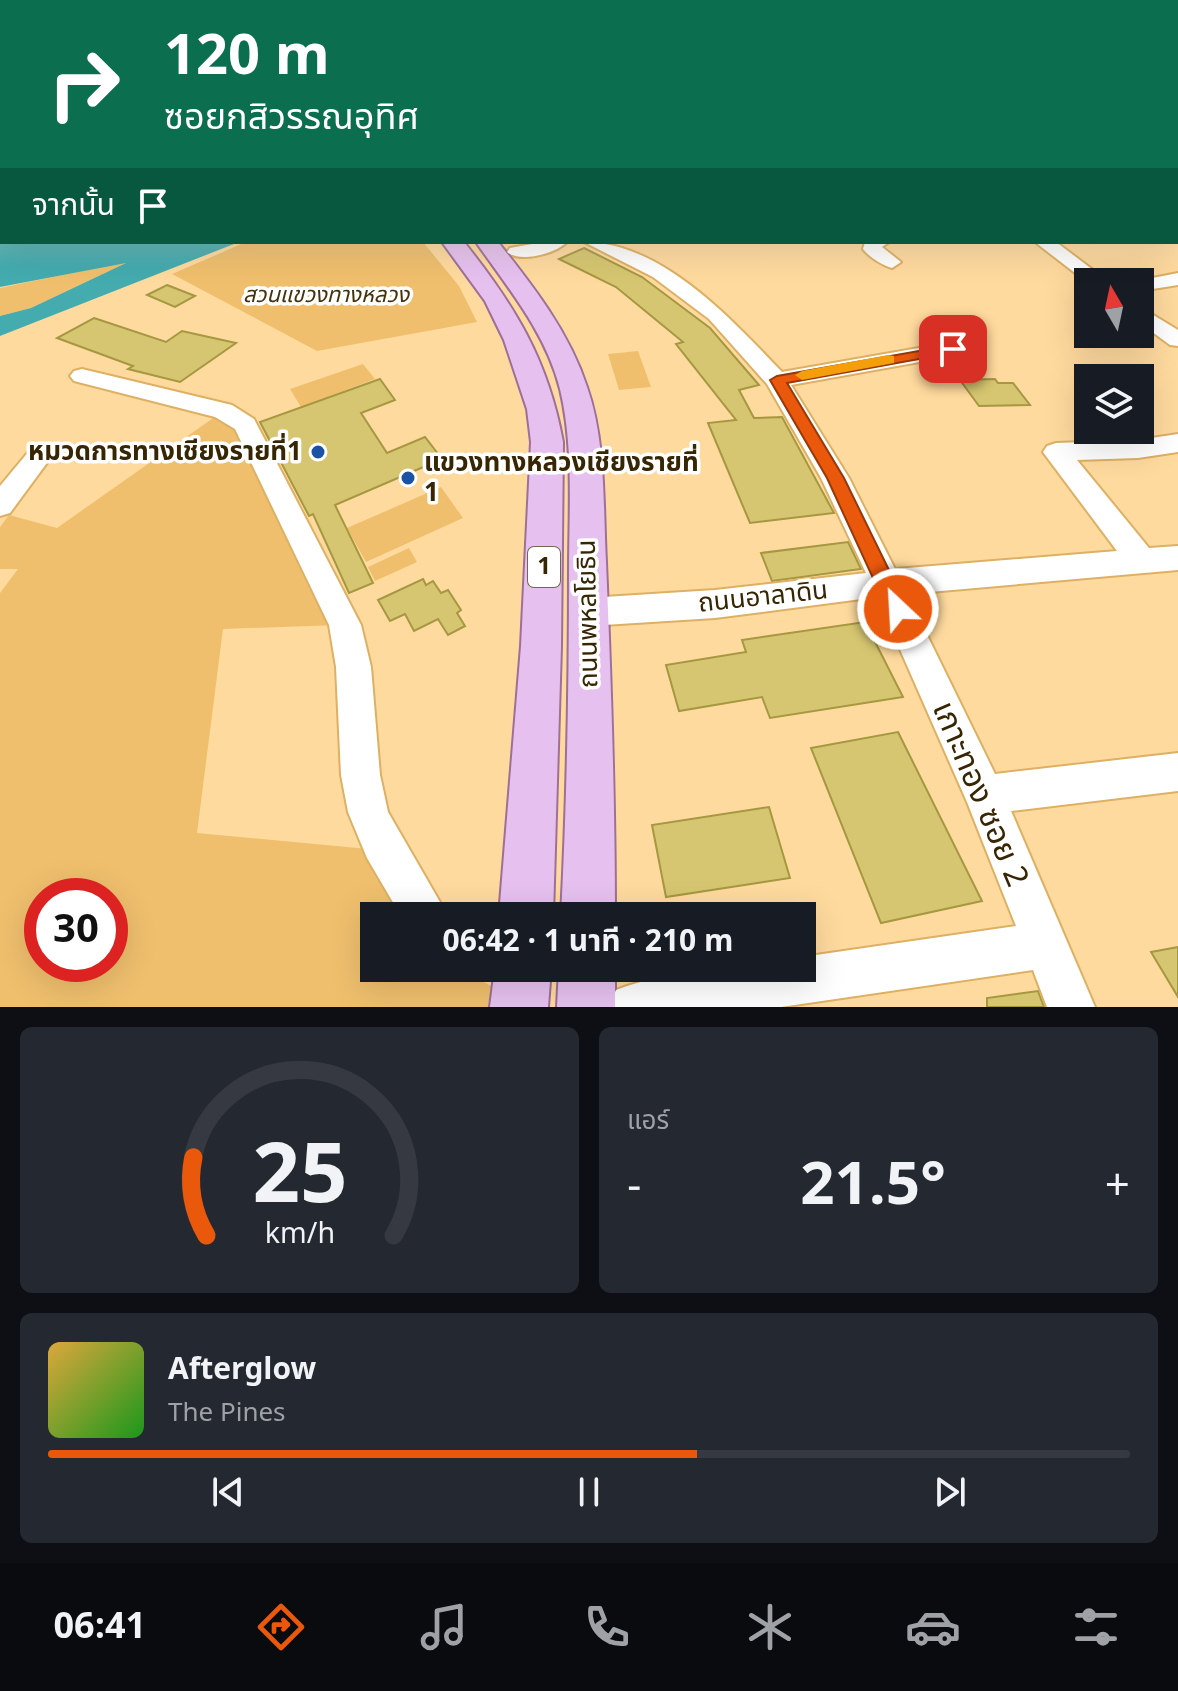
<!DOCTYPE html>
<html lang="th">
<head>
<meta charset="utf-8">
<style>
  :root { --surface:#171b24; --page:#242831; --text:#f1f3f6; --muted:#9ea1a6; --line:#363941; --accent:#ea580c }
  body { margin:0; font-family:Georgia,"Noto Sans Thai",serif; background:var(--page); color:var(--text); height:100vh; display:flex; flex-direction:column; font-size:30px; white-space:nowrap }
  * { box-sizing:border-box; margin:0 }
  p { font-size:26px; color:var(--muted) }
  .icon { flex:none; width:44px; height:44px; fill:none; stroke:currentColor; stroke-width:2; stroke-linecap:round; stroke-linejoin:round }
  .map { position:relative; height:1007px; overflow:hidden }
  .side { display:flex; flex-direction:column; gap:20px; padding:20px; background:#0d0f14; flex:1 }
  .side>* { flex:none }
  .banner { position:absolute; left:0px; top:0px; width:1178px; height:244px; box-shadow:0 8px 32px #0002; background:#0b6e4f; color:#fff; overflow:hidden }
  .needle { width:52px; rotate:351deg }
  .tools { position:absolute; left:1074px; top:268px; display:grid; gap:16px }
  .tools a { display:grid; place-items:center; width:80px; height:80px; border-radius:0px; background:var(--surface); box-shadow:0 8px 32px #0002; font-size:40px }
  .speed { position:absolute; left:24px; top:878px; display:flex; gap:16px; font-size:40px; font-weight:700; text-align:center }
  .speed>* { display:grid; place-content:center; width:104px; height:104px; border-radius:50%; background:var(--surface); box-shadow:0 8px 32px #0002; line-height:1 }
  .speed .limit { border:12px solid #d22; background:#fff; color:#111 }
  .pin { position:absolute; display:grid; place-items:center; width:68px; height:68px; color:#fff; margin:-34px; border-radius:16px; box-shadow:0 4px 12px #0006 }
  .me { position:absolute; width:88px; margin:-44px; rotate:335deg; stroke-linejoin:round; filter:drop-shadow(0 0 6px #0008) }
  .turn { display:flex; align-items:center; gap:28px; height:168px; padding:0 32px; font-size:36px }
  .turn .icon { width:104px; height:104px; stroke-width:2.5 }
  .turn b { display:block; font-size:56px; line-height:68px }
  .then { display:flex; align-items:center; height:76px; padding:0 32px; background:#0003; gap:16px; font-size:30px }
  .big { font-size:60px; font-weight:700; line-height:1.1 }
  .side .widget { flex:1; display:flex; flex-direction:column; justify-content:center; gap:12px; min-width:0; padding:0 28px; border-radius:12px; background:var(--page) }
  .side .dial { align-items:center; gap:0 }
  .dial svg { height:208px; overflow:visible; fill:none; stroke:var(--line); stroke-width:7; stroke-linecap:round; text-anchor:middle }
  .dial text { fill:var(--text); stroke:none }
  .song { display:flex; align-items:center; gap:24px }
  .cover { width:96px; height:96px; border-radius:12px; background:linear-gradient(135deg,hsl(40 70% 55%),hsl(120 70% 35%)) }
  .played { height:8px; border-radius:4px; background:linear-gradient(90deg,var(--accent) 60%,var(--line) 60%) }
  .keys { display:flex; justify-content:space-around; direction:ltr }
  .heat { display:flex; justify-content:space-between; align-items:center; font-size:44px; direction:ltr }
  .side .tiles { flex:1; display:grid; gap:20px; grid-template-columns:1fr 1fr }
  .widget:last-child { grid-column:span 2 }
  .trip { position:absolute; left:360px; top:902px; width:456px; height:80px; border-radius:0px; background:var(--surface); box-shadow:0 8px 32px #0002; font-weight:700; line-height:80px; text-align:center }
  .tab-bar { display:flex; height:128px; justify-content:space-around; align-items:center; background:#090b0e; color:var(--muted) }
  .tab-bar .icon { width:56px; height:56px }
  .tab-bar .active { color:var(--accent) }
  .tab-bar b { font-size:36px; color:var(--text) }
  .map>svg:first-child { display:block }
</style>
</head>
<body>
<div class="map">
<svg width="1178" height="1007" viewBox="0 0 1178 1007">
  <rect width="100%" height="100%" fill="#ffda9e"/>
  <g fill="#efbf6d" fill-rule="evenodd">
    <path d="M246,242H423L459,286L477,322L317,351L172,274Z"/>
    <path d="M130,261L31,308L0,316V288Z"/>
    <path d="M638,351L651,387L619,390L608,354Z"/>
    <path d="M363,364L375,379L301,407L290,389Z"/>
    <path d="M216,416L231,422L339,625L223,629L197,833L368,849L407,916H374V968H459L491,986L489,1007H0V593L18,569H0V527L9,515L57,528ZM42,896H110V964H42Z"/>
    <path d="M441,487L463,518L366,562L347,528Z"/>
    <path d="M409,548L417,562L375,581L368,567Z"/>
  </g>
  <path fill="#44abaf" d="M0,192L2,242H239L0,336V316L31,308L126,263L0,287Z"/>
  <g fill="#d6c671" stroke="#a69741" stroke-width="2">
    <path d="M584,248L642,277L710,328L759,385L739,390L754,418L782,417L834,513L750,523L708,423L736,420L676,344L683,342L616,287L559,259Z"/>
    <path d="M167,285L195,296L175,307L147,295Z"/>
    <path d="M94,318L166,342L182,331L236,343L180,382L128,369L133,366L57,338Z"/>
    <path d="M380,379L395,400L361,413L387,453L425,437L442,459L335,505L373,583L349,593L313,514L309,516L260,422Z"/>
    <path d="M995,379L998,383H1013L1030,405L979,406L960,380Z"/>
    <path d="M848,542L861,569L772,581L761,553Z"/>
    <path d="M423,579L426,585L433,581L441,593L448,590L461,610L457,613L465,626L448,635L438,619L414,631L405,614L390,621L378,600Z"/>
    <path d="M865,622L903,697L770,718L762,697L679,711L666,665L746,652L742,640Z"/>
    <path d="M898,732L982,901L881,923L811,748Z"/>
    <path d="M769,807L790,878L666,897L652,825Z"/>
    <path d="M1178,947V997L1151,952Z"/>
    <path d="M1038,991L1044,1007H987V998Z"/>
  </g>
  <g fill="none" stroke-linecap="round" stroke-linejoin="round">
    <defs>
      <g id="minor">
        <path d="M0,142H2L0,151Z"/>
        <rect x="1176" y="148" width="2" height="9"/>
        <rect x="1176" y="170" width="2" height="10"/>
        <path d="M1178,197V207L1176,208V198Z"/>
        <path d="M543,242H567C555,254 520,263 507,252L510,248Z"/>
        <path d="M584,242C662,242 732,320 782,372L953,342L961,344L964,349L953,356L791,385L849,478L895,569L1117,551L1043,452L1047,446L1056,443L1138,440L1178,434V452L1138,458L1077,460L1149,548L1178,546V570L907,594L995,774L1178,753V791L1011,811L1095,1007H1047L1033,970L781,1007H609L616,990C671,968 743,968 802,968V957L1016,926L967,802L877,597L715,618L588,626L577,622L572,612L577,602L588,598L715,590L866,573L821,478L767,384L709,319L653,277Z"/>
        <path d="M865,242H889L882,247L901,262L892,268C882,265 869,257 863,249Z"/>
        <path d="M1035,242H1056L1109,282L1088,283Z"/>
        <path d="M1178,273V285L1140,291V282H1132Z"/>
        <path d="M1140,307L1178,330V346L1170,345L1140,323Z"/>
        <path d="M82,369L232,405L254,419L361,625L371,667L380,775L388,812L448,916H401L367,858L348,812L341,775L336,667L329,625L235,429L215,417L74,381L70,376L74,371Z"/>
        <path d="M39,447L48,450L52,456L10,513L0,516V486L30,450Z"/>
      </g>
      <g id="major">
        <path d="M442,242H464C515,306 548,360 563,442L561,646L553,916H499L521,646L531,442L527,409L504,340L485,301Z"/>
        <path d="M476,242H498C533,286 569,332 587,387C606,441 603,505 606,562C611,680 615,798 615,916H561C567,801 569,686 569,570C569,511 574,447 560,389C546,333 508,288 476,242Z"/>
        <path d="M495,968H551L548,1007H490Z"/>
        <path d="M559,968H615V1007H557Z"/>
      </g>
    </defs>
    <use href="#minor" stroke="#ddb064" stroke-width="4"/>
    <use href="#major" stroke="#9e7097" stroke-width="4"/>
    <use href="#minor" fill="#fff" fill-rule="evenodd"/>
    <use href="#major" fill="#e6c1f0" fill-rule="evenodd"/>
  </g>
  <linearGradient id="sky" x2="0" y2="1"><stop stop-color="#66b0d1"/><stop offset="0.47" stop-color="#ffeed3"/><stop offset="1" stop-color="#ffeed3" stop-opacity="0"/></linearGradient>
  <rect width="1178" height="266" fill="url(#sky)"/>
  <path fill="#ea580c" stroke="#983908" stroke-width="2" d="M953,345L958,346V352L787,383L844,478L908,609L905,615L898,618L890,615L827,478L770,380L777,376Z"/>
  <path fill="#f59e0b" d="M888,355L894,356V363L802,380L795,375L802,371Z"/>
  <g fill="#1c52a4" stroke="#fff" stroke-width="3">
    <circle cx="318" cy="452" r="8"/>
    <circle cx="408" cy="478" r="8"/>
  </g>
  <g text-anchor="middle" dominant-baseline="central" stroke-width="7" stroke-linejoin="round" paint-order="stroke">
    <g font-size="22" font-style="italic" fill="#46320d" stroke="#fff">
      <text x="326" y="295">สวนแขวงทางหลวง</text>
    </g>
    <rect fill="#fff" stroke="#73674f" stroke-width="2" x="528" y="547" width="32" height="40" rx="6"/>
    <g font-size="24" font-weight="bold" fill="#372604">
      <text x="544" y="567">1</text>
    </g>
    <g font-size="26" font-weight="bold" fill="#372604" stroke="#fff" text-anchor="end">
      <text x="302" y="452">หมวดการทางเชียงรายที่1</text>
      <text x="424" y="463" text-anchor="start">แขวงทางหลวงเชียงรายที่<tspan x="424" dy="30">1</tspan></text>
    </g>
    <g font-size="26" fill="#372604" stroke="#fff">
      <text transform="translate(763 597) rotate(-6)">ถนนอาลาดิน</text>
      <text transform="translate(588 614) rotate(-91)">ถนนพหลโยธิน</text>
    </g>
    <g font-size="32" fill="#372604" stroke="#fff">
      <text transform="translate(980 794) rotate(67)">เกาะทอง ซอย 2</text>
    </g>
  </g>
</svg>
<div class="tools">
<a><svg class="needle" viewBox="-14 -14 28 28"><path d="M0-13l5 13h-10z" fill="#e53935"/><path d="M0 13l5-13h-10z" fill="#9ea1a6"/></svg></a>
<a><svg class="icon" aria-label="layers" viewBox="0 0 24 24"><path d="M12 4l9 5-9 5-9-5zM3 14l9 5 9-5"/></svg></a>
</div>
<div class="speed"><div class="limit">30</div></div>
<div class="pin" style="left:953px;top:349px;background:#d93025"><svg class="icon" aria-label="arrive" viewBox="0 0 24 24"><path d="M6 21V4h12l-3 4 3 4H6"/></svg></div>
<svg class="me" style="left:898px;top:609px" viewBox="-20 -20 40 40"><circle r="17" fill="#ea580c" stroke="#fff" stroke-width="3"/><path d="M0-11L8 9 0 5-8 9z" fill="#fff"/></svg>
<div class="trip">06:42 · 1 นาที · 210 m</div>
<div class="banner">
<div class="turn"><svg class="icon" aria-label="right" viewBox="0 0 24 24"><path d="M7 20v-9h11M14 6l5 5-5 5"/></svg><div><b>120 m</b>ซอยกสิวรรณอุทิศ</div></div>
<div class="then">จากนั้น<svg class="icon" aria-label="arrive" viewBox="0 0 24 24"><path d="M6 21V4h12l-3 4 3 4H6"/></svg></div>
</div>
</div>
<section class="side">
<div class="tiles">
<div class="widget dial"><svg viewBox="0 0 100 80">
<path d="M14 69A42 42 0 1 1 86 69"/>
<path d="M14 69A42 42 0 0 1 9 39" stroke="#ea580c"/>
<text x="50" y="56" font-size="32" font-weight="700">25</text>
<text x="50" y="72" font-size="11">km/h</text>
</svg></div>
<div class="widget"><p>แอร์</p>
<div class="heat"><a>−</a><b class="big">21.5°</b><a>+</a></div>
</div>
<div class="widget">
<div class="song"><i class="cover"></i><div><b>Afterglow</b><p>The Pines</p></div></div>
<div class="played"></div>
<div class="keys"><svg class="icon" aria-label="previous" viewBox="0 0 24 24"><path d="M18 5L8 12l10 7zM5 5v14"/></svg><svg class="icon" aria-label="pause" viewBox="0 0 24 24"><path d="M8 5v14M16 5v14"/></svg><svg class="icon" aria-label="next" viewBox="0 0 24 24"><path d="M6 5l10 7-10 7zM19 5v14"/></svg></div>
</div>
</div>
</section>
<nav class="tab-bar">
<b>06:41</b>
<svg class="icon active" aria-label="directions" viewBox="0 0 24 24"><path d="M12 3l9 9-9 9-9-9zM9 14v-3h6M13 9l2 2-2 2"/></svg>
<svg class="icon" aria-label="music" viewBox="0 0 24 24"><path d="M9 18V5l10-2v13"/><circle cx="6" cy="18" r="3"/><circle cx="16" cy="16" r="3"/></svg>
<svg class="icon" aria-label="phone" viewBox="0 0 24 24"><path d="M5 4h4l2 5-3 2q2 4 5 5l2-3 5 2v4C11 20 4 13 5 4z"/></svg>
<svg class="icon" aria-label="climate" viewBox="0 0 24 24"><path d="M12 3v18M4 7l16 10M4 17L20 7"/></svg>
<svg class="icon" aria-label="car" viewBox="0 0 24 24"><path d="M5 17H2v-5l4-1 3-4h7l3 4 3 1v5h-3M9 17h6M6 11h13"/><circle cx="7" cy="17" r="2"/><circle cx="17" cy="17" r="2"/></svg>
<svg class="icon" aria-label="filters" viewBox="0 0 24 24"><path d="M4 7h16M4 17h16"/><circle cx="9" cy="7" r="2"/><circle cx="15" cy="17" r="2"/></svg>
</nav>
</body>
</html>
